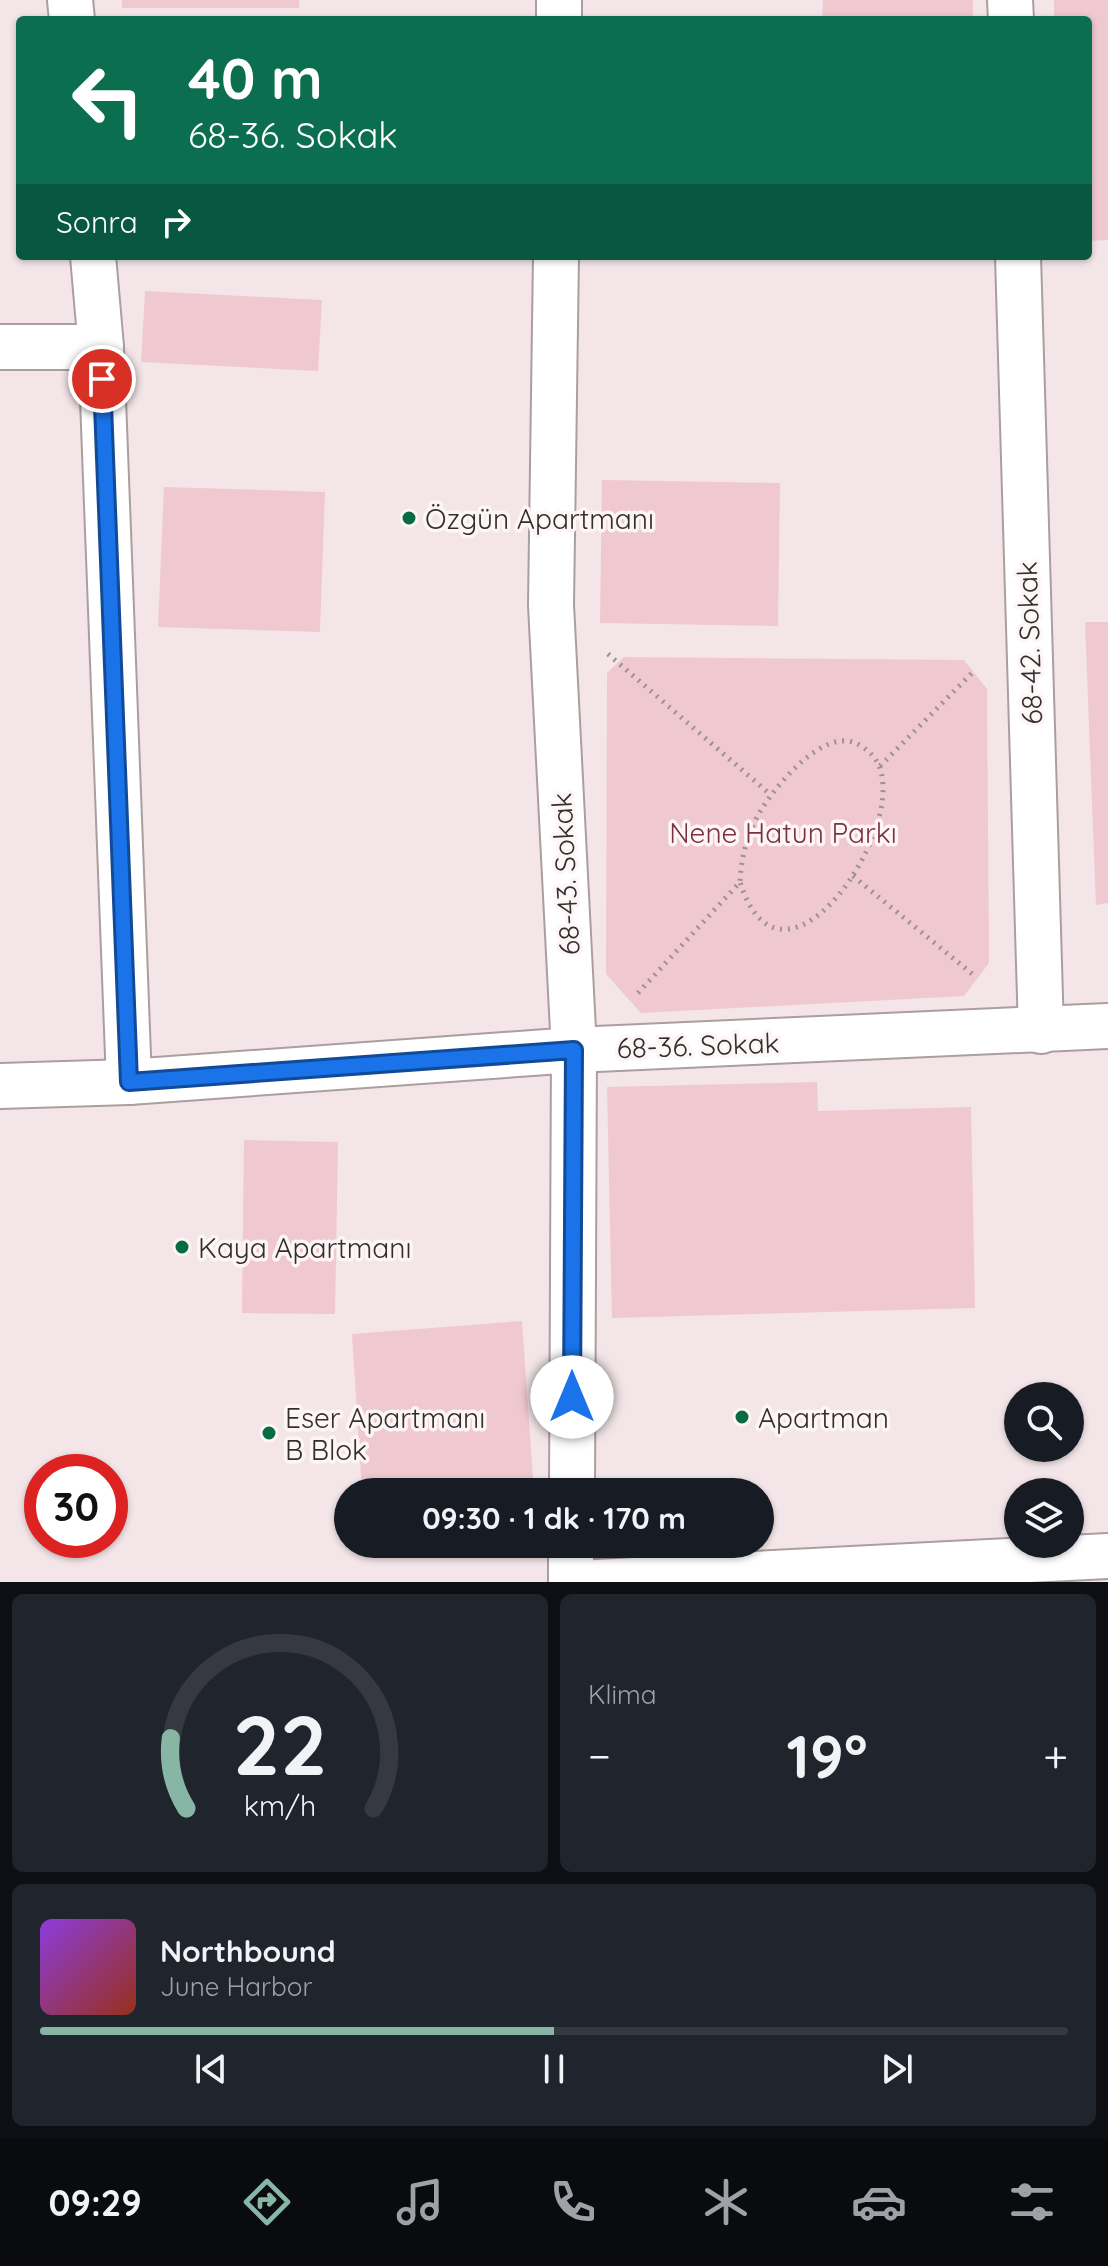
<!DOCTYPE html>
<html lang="tr">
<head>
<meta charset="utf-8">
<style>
  :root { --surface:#171b24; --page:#20242c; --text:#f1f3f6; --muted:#9ea1a6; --line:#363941; --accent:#88b6a5 }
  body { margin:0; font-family:Quicksand,sans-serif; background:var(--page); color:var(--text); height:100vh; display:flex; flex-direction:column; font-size:30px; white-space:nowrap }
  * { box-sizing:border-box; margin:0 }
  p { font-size:26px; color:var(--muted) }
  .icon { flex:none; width:44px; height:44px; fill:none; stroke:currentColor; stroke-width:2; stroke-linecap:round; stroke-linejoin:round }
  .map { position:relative; height:1582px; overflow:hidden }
  .panel { display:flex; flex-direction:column; gap:12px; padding:12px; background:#0d0f14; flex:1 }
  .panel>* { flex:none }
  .hud { position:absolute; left:16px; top:16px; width:1076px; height:244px; border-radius:8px; box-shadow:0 2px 6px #0004; background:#0b6e4f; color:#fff; overflow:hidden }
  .tools { position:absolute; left:1004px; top:1382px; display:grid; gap:16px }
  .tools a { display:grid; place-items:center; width:80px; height:80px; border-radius:50%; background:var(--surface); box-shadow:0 2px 6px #0004; font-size:40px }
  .speed { position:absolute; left:24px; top:1454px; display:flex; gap:16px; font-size:40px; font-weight:700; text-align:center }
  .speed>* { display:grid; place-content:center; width:104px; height:104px; border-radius:50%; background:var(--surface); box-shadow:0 2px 6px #0004; line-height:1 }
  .speed .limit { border:12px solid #d22; background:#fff; color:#111 }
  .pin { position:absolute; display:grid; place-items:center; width:68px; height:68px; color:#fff; margin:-34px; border:4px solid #fff; border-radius:50%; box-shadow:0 2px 8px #0007 }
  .me { position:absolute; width:88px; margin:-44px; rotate:0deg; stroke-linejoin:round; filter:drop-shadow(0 0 6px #0008) }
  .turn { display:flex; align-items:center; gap:28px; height:168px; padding:0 40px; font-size:36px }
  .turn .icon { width:104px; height:104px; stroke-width:2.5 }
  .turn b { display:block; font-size:56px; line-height:68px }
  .then { display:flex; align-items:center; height:76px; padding:0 40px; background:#0003; gap:16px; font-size:30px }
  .big { font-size:60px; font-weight:800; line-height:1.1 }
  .panel .card { flex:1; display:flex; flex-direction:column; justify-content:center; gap:12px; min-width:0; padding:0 28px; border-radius:12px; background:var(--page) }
  .panel .dial { align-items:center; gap:0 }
  .dial svg { height:208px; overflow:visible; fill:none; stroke:var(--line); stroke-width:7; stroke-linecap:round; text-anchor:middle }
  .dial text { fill:var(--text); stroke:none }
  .song { display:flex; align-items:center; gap:24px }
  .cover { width:96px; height:96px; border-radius:12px; background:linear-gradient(135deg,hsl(270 70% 55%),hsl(10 70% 35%)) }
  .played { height:8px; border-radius:4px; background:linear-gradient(90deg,var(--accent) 50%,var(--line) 50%) }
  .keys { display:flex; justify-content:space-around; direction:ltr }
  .heat { display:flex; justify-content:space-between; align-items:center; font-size:44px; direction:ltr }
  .panel .tiles { flex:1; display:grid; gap:12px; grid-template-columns:1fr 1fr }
  .card:last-child { grid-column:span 2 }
  .trip { position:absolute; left:334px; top:1478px; width:440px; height:80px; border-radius:40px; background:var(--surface); box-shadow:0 2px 6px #0004; font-weight:800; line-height:80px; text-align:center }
  .tab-bar { display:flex; height:128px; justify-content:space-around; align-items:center; background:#090b0e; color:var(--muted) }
  .tab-bar .icon { width:56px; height:56px }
  .tab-bar .active { color:var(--accent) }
  .tab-bar b { font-size:36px; color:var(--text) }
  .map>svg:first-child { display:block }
</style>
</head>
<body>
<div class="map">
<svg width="1108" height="1582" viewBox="0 0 1108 1582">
  <rect width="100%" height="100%" fill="#f4e6e8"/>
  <g fill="#f0c8d0">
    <rect x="122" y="0" width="177" height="8"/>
    <path d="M823,0H973V20H822Z"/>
    <path d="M1054,0H1108V240L1088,241V20H1054Z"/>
    <path d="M145,291L322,300L318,371L141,362Z"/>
    <path d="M602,480L780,483L778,626L600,623Z"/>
    <path d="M164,487L325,492L320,632L158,627Z"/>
    <path d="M1085,622H1108V903L1096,905Z"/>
    <path d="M624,657L964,660L987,689L989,963L964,996L641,1013L606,974L607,673Z"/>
    <path d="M817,1082L818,1111L971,1107L975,1308L612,1318L607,1087Z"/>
    <path d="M244,1140L338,1142L335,1314L242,1313Z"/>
    <path d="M522,1321L534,1492H362L352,1334Z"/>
  </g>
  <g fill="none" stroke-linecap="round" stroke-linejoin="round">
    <defs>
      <g id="minor">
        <path d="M70,0L72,20"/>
        <path d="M1010,0L1011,20"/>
        <path d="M559,20V0"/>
        <path d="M93,256L101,347L129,1082"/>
        <path d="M556,256L551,605L574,1050L572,1492"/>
        <path d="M1018,256L1041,1031"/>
        <path d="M0,347H101"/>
        <path d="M0,1086L129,1082L574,1050L1108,1026"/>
        <path d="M571,1582V1544"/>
        <path d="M596,1582L1108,1556"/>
      </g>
    </defs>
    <use href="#minor" stroke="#ab9ea0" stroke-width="48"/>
    <g stroke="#9c9293" stroke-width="5" stroke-dasharray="2 6" stroke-linecap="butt">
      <path d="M608,654L771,795"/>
      <path d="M880,766L975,670"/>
      <path d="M853,876L976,977"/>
      <path d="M638,993L740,882C741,862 745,842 754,823C768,793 825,721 861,746C877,756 882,768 883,786C886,860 778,1004 740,882"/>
    </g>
    <use href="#minor" stroke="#fff" stroke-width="44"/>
  </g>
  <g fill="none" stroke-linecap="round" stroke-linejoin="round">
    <defs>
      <path id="route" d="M102,379L129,1082L574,1050L572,1397"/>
    </defs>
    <use href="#route" stroke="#114b97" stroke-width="20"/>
    <use href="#route" stroke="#1a73e8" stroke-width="14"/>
  </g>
  <g fill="#086c42" stroke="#fdf5f6" stroke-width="3">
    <circle cx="409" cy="518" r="8"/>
    <circle cx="182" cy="1247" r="8"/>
    <circle cx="742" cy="1417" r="8"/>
    <circle cx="269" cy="1433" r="8"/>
  </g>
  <g text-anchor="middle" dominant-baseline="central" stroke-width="7" stroke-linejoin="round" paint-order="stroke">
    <g font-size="28" fill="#342e2f" stroke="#fdf5f6" text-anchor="start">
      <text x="425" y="518">Özgün Apartmanı</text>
      <text x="198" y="1247">Kaya Apartmanı</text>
      <text x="285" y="1417">Eser Apartmanı<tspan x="285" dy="32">B Blok</tspan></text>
      <text x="758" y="1417">Apartman</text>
    </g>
    <g font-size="28" fill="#342e2f" stroke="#fdf5f6">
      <text transform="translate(1029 643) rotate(-92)">68-42. Sokak</text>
      <text transform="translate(565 874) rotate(-93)">68-43. Sokak</text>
      <text transform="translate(698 1045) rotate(-2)">68-36. Sokak</text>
    </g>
    <g font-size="28" fill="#7a3045" stroke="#fdf5f6">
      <text x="783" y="832">Nene Hatun Parkı</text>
    </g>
  </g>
</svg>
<div class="tools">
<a><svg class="icon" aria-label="search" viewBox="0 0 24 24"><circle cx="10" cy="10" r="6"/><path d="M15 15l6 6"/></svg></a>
<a><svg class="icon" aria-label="layers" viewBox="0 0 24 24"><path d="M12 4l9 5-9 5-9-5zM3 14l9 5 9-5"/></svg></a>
</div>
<div class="speed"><div class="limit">30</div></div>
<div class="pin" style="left:102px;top:379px;background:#d93025"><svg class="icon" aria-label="arrive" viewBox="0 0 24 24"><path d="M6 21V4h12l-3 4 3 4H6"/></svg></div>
<svg class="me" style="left:572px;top:1397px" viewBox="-20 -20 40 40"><circle r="19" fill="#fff"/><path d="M0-13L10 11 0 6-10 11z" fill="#1a73e8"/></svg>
<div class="trip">09:30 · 1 dk · 170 m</div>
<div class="hud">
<div class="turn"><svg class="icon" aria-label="left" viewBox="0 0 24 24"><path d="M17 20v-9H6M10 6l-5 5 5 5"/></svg><div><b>40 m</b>68-36. Sokak</div></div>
<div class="then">Sonra<svg class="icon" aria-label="right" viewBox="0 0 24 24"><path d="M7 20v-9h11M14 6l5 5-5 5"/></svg></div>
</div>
</div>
<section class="panel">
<div class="tiles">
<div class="card dial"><svg viewBox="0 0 100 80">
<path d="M14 69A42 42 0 1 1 86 69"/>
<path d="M14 69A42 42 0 0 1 8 42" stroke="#88b6a5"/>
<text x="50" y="56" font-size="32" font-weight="700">22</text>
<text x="50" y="72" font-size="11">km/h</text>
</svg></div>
<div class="card"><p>Klima</p>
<div class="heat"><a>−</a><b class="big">19°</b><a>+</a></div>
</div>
<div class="card">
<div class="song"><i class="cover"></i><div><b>Northbound</b><p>June Harbor</p></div></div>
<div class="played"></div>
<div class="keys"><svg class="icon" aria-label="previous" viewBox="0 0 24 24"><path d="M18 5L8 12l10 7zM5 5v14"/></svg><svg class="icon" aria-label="pause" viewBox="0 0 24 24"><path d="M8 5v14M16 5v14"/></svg><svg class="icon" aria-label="next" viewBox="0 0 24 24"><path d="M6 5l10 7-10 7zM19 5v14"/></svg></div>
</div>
</div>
</section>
<nav class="tab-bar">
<b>09:29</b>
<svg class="icon active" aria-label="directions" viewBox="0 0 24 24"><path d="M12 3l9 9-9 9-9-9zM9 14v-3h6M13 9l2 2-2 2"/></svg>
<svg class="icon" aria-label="music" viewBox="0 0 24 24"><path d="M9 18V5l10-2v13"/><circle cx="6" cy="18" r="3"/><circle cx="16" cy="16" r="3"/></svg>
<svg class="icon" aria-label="phone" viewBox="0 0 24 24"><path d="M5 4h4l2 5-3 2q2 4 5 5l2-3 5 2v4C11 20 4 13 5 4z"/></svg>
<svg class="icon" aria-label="climate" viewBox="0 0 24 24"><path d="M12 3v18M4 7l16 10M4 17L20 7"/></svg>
<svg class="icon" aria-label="car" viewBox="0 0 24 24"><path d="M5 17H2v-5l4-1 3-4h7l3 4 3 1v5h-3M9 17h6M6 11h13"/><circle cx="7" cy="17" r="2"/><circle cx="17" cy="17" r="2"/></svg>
<svg class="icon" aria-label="filters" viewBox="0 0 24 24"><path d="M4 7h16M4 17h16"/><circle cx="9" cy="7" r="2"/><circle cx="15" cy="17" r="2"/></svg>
</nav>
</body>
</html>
